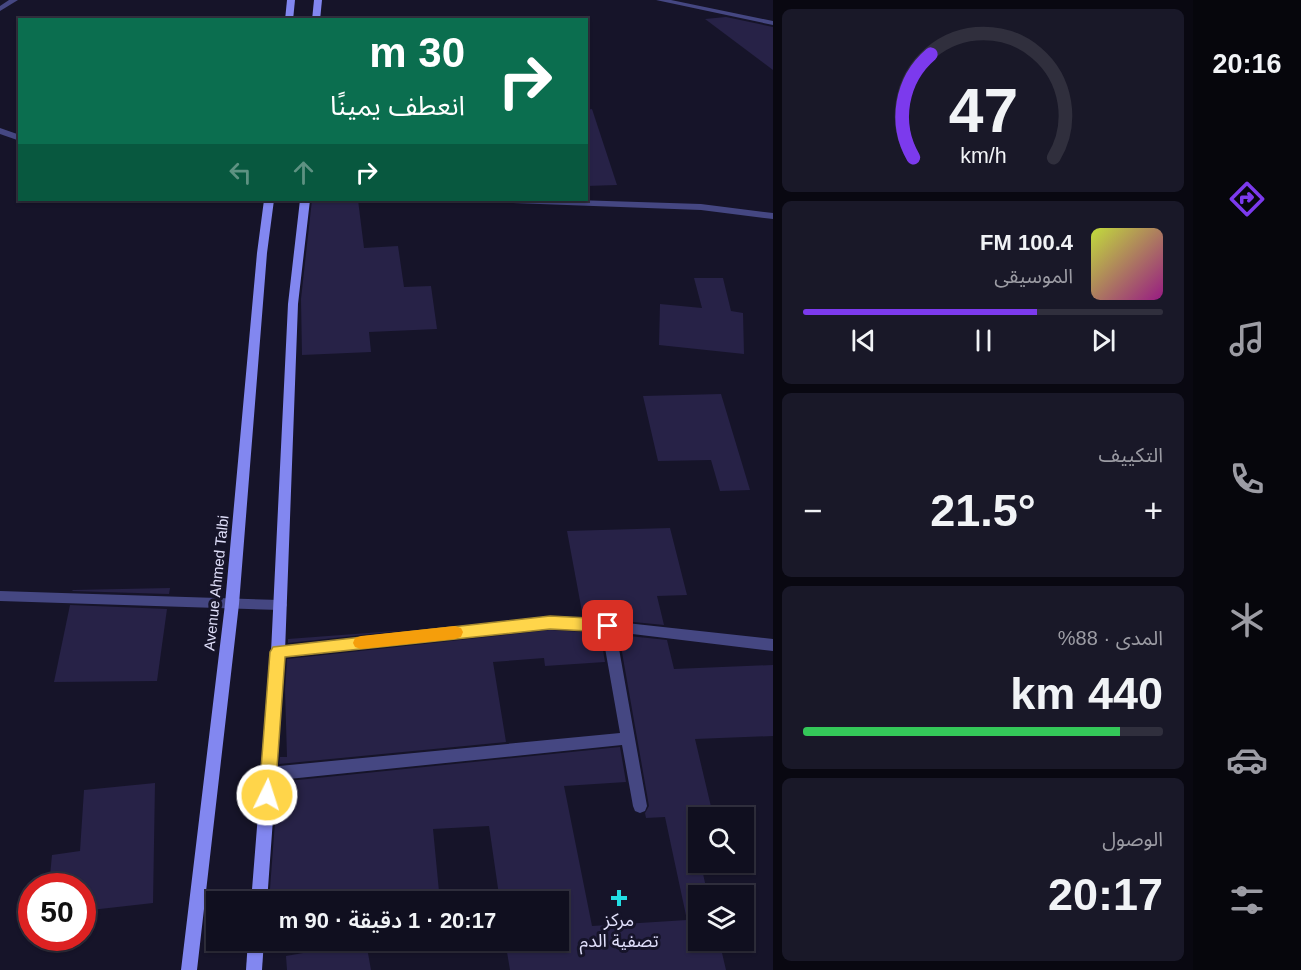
<!DOCTYPE html>
<html lang="ar">
<head>
<meta charset="utf-8">
<style>
  :root { --surface:#100f1f; --page:#191828; --text:#f1f3f6; --muted:#9c9ca4; --line:#302f3d; --accent:#7c3aed }
  body { margin:0; font-family:Helvetica,"Noto Sans Arabic",sans-serif; background:var(--page); color:var(--text); direction:rtl; height:100vh; display:flex; flex-direction:column; font-size:22px; white-space:nowrap }
  * { box-sizing:border-box; margin:0 }
  p { font-size:20px; color:var(--muted) }
  .icon { flex:none; width:33px; height:33px; fill:none; stroke:currentColor; stroke-width:2; stroke-linecap:round; stroke-linejoin:round }
  .map { position:relative; flex:1; overflow:hidden; direction:ltr }
  .drawer { display:flex; flex-direction:column; gap:9px; padding:9px; background:#090811; width:420px }
  .drawer>* { flex:none }
  .hud { position:absolute; left:18px; top:18px; width:570px; height:183px; border-radius:0px; box-shadow:0 2px 4px #0004,0 0 0 2px var(--line); direction:rtl; background:#0b6e4f; color:#fff; overflow:hidden }
  .tools { position:absolute; left:688px; top:807px; display:grid; gap:12px }
  .tools a { display:grid; place-items:center; width:66px; height:66px; border-radius:0px; background:var(--surface); box-shadow:0 2px 4px #0004,0 0 0 2px var(--line); font-size:30px }
  .speed { position:absolute; left:18px; top:873px; display:flex; gap:12px; font-size:30px; font-weight:700; text-align:center }
  .speed>* { display:grid; place-content:center; width:78px; height:78px; border-radius:50%; background:var(--surface); box-shadow:0 2px 4px #0004,0 0 0 2px var(--line); line-height:1 }
  .speed .limit { border:9px solid #d22; background:#fff; color:#111 }
  .pin { position:absolute; display:grid; place-items:center; width:51px; height:51px; color:#fff; margin:-26px; border-radius:12px; box-shadow:0 3px 9px #0006 }
  .me { position:absolute; width:66px; margin:-33px; rotate:4deg; stroke-linejoin:round; filter:drop-shadow(0 0 4px #0008) }
  .turn { display:flex; align-items:center; gap:21px; height:126px; padding:0 24px; font-size:27px }
  .turn .icon { width:78px; height:78px; stroke-width:2.5 }
  .turn b { display:block; font-size:42px; line-height:51px }
  .lanes { display:flex; align-items:center; height:57px; padding:0 24px; background:#0003; justify-content:center; gap:30px; direction:ltr }
  .lanes .off { opacity:.35 }
  .big { font-size:45px; font-weight:600; line-height:1.1 }
  .drawer .tile { flex:1; display:flex; flex-direction:column; justify-content:center; gap:9px; min-width:0; padding:0 21px; border-radius:9px; background:var(--page) }
  .drawer .dial { align-items:center; gap:0 }
  .dial svg { height:156px; overflow:visible; fill:none; stroke:var(--line); stroke-width:7; stroke-linecap:round; text-anchor:middle }
  .dial text { fill:var(--text); stroke:none }
  .song { display:flex; align-items:center; gap:18px }
  .cover { width:72px; height:72px; border-radius:9px; background:linear-gradient(135deg,hsl(70 70% 55%),hsl(310 70% 35%)) }
  .played { height:6px; border-radius:3px; background:linear-gradient(90deg,var(--accent) 65%,var(--line) 65%) }
  .keys { display:flex; justify-content:space-around; direction:ltr }
  .heat { display:flex; justify-content:space-between; align-items:center; font-size:33px; direction:ltr }
  .charge { height:9px; border-radius:4px; background:linear-gradient(90deg,#34c759 88%,var(--line) 0) }
  .trip { position:absolute; left:206px; top:891px; width:363px; height:60px; border-radius:0px; background:var(--surface); box-shadow:0 2px 4px #0004,0 0 0 2px var(--line); font-weight:600; line-height:60px; text-align:center; direction:rtl }
  main { display:flex; flex:1; min-height:0 }
  .tabs { display:flex; flex-direction:column; width:108px; justify-content:space-around; align-items:center; background:#06060c; color:var(--muted) }
  .tabs .icon { width:42px; height:42px }
  .tabs .active { color:var(--accent) }
  .tabs b { font-size:27px; color:var(--text) }
  .map>svg:first-child { display:block }
</style>
</head>
<body>
<main>
<nav class="tabs">
<b>20:16</b>
<svg class="icon active" aria-label="directions" viewBox="0 0 24 24"><path d="M12 3l9 9-9 9-9-9zM9 14v-3h6M13 9l2 2-2 2"/></svg>
<svg class="icon" aria-label="music" viewBox="0 0 24 24"><path d="M9 18V5l10-2v13"/><circle cx="6" cy="18" r="3"/><circle cx="16" cy="16" r="3"/></svg>
<svg class="icon" aria-label="phone" viewBox="0 0 24 24"><path d="M5 4h4l2 5-3 2q2 4 5 5l2-3 5 2v4C11 20 4 13 5 4z"/></svg>
<svg class="icon" aria-label="climate" viewBox="0 0 24 24"><path d="M12 3v18M4 7l16 10M4 17L20 7"/></svg>
<svg class="icon" aria-label="car" viewBox="0 0 24 24"><path d="M5 17H2v-5l4-1 3-4h7l3 4 3 1v5h-3M9 17h6M6 11h13"/><circle cx="7" cy="17" r="2"/><circle cx="17" cy="17" r="2"/></svg>
<svg class="icon" aria-label="filters" viewBox="0 0 24 24"><path d="M4 7h16M4 17h16"/><circle cx="9" cy="7" r="2"/><circle cx="15" cy="17" r="2"/></svg>
</nav>
<section class="drawer">
<div class="tile dial"><svg viewBox="0 0 100 80">
<path d="M14 69A42 42 0 1 1 86 69"/>
<path d="M14 69A42 42 0 0 1 23 16" stroke="#7c3aed"/>
<text x="50" y="56" font-size="32" font-weight="700">47</text>
<text x="50" y="72" font-size="11">km/h</text>
</svg></div>
<div class="tile">
<div class="song"><i class="cover"></i><div><b>100.4 FM</b><p>الموسيقى</p></div></div>
<div class="played"></div>
<div class="keys"><svg class="icon" aria-label="previous" viewBox="0 0 24 24"><path d="M18 5L8 12l10 7zM5 5v14"/></svg><svg class="icon" aria-label="pause" viewBox="0 0 24 24"><path d="M8 5v14M16 5v14"/></svg><svg class="icon" aria-label="next" viewBox="0 0 24 24"><path d="M6 5l10 7-10 7zM19 5v14"/></svg></div>
</div>
<div class="tile"><p>التكييف</p>
<div class="heat"><a>−</a><b class="big">21.5°</b><a>+</a></div>
</div>
<div class="tile"><p>المدى · 88%</p><b class="big">440 km</b><div class="charge"></div></div>
<div class="tile"><p>الوصول</p><b class="big">20:17</b></div>
</section>
<div class="map">
<svg width="773" height="970" viewBox="0 0 773 970">
  <rect width="100%" height="100%" fill="#161429"/>
  <g fill="#272247">
    <path d="M726,17L773,27V70L705,19Z"/>
    <path d="M592,109L617,185L586,186V110Z"/>
    <path d="M312,200H358L364,248L398,246L404,287L431,286L437,329L369,332L371,352L302,355L301,299Z"/>
    <path d="M694,278H723L731,311L743,313L744,354L659,345L660,304L702,308Z"/>
    <path d="M721,394L750,490L720,491L711,460L658,461L643,396Z"/>
    <path d="M670,528L687,595L657,596L664,625L583,617L567,531Z"/>
    <path d="M170,588L169,594L72,591L73,590Z"/>
    <path d="M70,605L167,609L157,681L54,682Z"/>
    <path d="M408,630L288,643V639Z"/>
    <path d="M550,630L600,633L605,662L545,666L544,658L493,662L506,742L279,764L280,757H287L285,690L287,659Z"/>
    <path d="M619,635L667,640L674,669L773,665V736L695,739L713,815L690,816L708,896H699V940H719L726,970H510L505,940H558V902H500L489,826L433,829L440,902H269L278,782L620,747L626,782L564,786L592,926L687,920L665,817L646,818L645,813L649,806Z"/>
    <path d="M155,783L153,903L82,911V886H49L52,855L80,851L84,790Z"/>
    <path d="M366,942L371,970H287L286,956Z"/>
  </g>
  <g fill="none" stroke-linecap="round" stroke-linejoin="round">
    <g fill="#454782" fill-rule="evenodd">
      <path d="M9,0H18L0,11V6Z"/>
      <path d="M656,0H671L773,21V25Z"/>
      <path d="M0,128L20,135V141L0,134Z"/>
      <path d="M508,200H576L701,204L773,213V219L701,210L513,203Z"/>
      <path d="M0,591L280,600L285,601L287,605L285,609L280,610L0,601Z"/>
      <path d="M550,618L608,621L773,639V651L616,632L647,806L645,811L640,813L635,811L633,806L622,745L269,781L264,779L262,774L264,769L269,767L620,733L602,631L550,628L278,658L273,656L271,652L273,648L278,646Z"/>
    </g>
    <g fill="#8287f0" fill-rule="evenodd">
      <path d="M287,0H295L293,20H285Z"/>
      <path d="M314,0H322L320,20H312Z"/>
      <path d="M264,200H274L267,253L239,604L197,970H181L225,604L257,253Z"/>
      <path d="M300,200H310L298,304L285,652L267,902H251L271,652L288,304Z"/>
      <path d="M248,940H264L262,970H246Z"/>
    </g>
  </g>
  <path fill="#ffd54a" stroke="#a68a30" stroke-width="1.5" d="M550,616L608,619L614,621L616,626L614,630L608,632L550,629L285,657L275,795L273,801L267,803L261,801L259,795L270,652L273,647Z"/>
  <path fill="#f59e0b" d="M455,626L461,628L463,632L461,637L455,639L361,649L355,647L353,643L355,638L361,636Z"/>
  <path fill="#22dee4" stroke="#161429" stroke-width="2" d="M616 889h6v6h6v6h-6v6h-6v-6h-6v-6h6z"/>
  <g text-anchor="middle" dominant-baseline="central" stroke-width="6" stroke-linejoin="round" paint-order="stroke">
    <g font-size="15" fill="#e1e0fb" stroke="#161429">
      <text transform="translate(216 583) rotate(-84)">Avenue Ahmed Talbi</text>
    </g>
    <g font-size="18" fill="#e1e0fb" stroke="#161429">
      <text x="619" y="920">مركز<tspan x="619" dy="21">تصفية الدم</tspan></text>
    </g>
  </g>
</svg>
<div class="tools">
<a><svg class="icon" aria-label="search" viewBox="0 0 24 24"><circle cx="10" cy="10" r="6"/><path d="M15 15l6 6"/></svg></a>
<a><svg class="icon" aria-label="layers" viewBox="0 0 24 24"><path d="M12 4l9 5-9 5-9-5zM3 14l9 5 9-5"/></svg></a>
</div>
<div class="speed"><div class="limit">50</div></div>
<div class="pin" style="left:608px;top:626px;background:#d93025"><svg class="icon" aria-label="arrive" viewBox="0 0 24 24"><path d="M6 21V4h12l-3 4 3 4H6"/></svg></div>
<svg class="me" style="left:267px;top:795px" viewBox="-20 -20 40 40"><circle r="17" fill="#ffd54a" stroke="#fff" stroke-width="3"/><path d="M0-11L8 9 0 5-8 9z" fill="#fff"/></svg>
<div class="trip">20:17 · 1 دقيقة · 90 m</div>
<div class="hud">
<div class="turn"><svg class="icon" aria-label="right" viewBox="0 0 24 24"><path d="M7 20v-9h11M14 6l5 5-5 5"/></svg><div><b>30 m</b>انعطف يمينًا</div></div>
<div class="lanes"><svg class="icon off" aria-label="left" viewBox="0 0 24 24"><path d="M17 20v-9H6M10 6l-5 5 5 5"/></svg><svg class="icon off" aria-label="ahead" viewBox="0 0 24 24"><path d="M12 20V5M6 11l6-6 6 6"/></svg><svg class="icon" aria-label="right" viewBox="0 0 24 24"><path d="M7 20v-9h11M14 6l5 5-5 5"/></svg></div>
</div>
</div>
</main>
</body>
</html>
